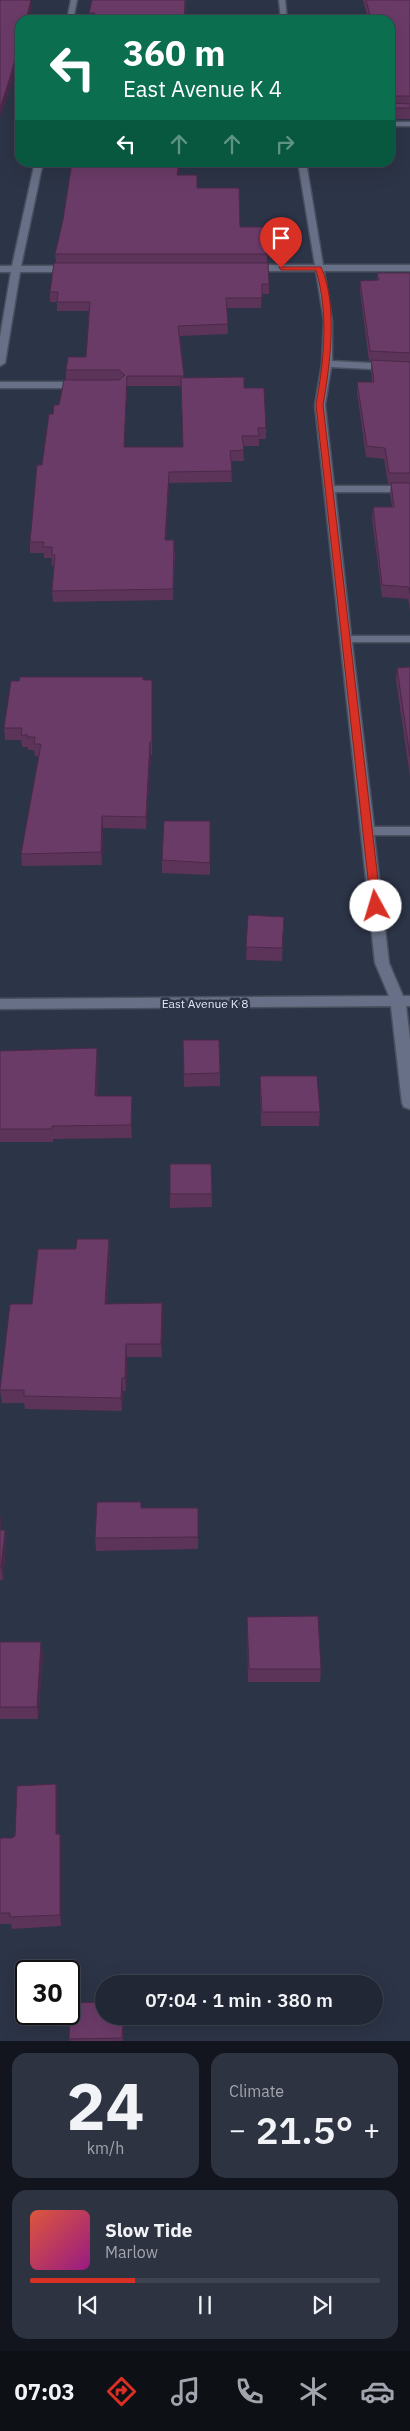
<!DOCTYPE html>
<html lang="en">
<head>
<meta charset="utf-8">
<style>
  :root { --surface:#212735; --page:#2d3341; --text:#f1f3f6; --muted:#a2a5ad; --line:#3e4450; --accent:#d93025 }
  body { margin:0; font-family:"IBM Plex Sans",sans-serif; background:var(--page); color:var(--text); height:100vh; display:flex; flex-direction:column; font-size:19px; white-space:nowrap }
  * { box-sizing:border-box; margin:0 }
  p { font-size:16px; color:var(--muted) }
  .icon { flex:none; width:28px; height:28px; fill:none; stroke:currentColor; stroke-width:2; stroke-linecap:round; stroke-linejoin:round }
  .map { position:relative; height:2041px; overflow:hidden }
  .details { display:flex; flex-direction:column; gap:12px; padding:12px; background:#12151d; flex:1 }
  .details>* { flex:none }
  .hud { position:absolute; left:15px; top:15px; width:380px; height:152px; border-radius:15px; box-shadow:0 5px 20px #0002,0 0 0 1px var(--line); background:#0b6e4f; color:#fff; overflow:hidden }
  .speed { position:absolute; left:15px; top:1960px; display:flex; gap:10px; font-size:25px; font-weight:700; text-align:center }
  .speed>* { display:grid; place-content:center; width:65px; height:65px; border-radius:50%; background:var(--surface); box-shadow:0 5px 20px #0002,0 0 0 1px var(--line); line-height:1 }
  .speed .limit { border:2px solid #111; border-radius:8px; background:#fff; color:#111 }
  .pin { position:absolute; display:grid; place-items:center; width:42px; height:42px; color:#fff; margin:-51px -21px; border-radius:50% 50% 50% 0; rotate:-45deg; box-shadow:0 0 5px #0007 }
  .pin .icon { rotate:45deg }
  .me { position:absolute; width:55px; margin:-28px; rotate:354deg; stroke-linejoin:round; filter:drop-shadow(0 0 4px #0008) }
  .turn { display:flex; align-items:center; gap:18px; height:105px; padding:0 25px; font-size:22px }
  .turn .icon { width:65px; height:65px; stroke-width:2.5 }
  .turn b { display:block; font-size:35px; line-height:42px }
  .lanes { display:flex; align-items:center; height:48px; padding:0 25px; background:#0003; justify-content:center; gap:25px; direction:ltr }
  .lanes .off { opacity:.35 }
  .big { font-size:38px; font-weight:600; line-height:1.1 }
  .details .card { flex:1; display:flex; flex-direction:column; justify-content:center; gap:8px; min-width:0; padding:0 18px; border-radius:15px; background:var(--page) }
  .details .dial { align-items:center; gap:0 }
  .dial b { font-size:65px; line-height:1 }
  .song { display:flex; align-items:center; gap:15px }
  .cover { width:60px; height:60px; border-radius:8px; background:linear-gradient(135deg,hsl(10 70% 55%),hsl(310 70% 35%)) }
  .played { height:5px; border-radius:2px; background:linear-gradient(90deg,var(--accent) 30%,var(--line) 30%) }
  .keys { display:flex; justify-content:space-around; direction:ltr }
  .heat { display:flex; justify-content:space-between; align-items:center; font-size:28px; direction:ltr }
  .details .tiles { flex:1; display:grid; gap:12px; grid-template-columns:1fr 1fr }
  .card:last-child { grid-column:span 2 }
  .trip { position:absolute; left:95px; top:1975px; width:288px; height:50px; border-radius:25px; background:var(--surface); box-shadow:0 5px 20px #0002,0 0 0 1px var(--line); font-weight:600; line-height:50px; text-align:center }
  .dock { display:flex; height:80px; justify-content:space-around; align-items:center; background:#0d1015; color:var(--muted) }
  .dock .icon { width:35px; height:35px }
  .dock .active { color:var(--accent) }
  .dock b { font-size:22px; color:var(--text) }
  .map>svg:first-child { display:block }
</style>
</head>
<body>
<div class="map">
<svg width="410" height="2041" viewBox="0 0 410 2041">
  <rect width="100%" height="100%" fill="#2c3447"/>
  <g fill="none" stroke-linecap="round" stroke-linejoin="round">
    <defs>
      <g id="minor">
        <path d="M71,0H77L73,20H67Z"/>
        <path d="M279,0H285L287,20H281Z"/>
        <rect x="390" y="122" width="20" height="4"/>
        <path d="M35,162H43L21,266H74L78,269L74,272H20L5,363L0,366V337L11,272H0V266H12Z"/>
        <path d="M298,162H306L323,265H410V271H324L332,321V361L410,365V371L331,367L325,405L334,486H410V492H335L351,636H410V642H352L374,827H410V835H374L389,963L403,996H410V1006H406L410,1039V1109L404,1107L402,1103L391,1006L0,1009V999L389,996L375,963L315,405L322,364L324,321L316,271H249L245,268L249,265H315Z"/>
        <path d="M0,382H83L88,385L83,388H0Z"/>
      </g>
    </defs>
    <use href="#minor" stroke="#4a5060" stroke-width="3"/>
    <use href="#minor" fill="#677086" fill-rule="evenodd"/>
  </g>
  <g fill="#5c3359" fill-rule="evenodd">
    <path d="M92,0H186L185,20H90L89,13Z"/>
    <path d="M363,0H410V119H390V20H292V16L367,15Z"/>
    <path d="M72,162H180L178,175L197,188L267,254V263L269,284V294H262L261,308H227L228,334L180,336L184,378L244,388L266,428V439H259V446H243L244,461H231L232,482L169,483L166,540L175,551L173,600L53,602L52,591L54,566H52V558H44V553H30V542L42,465L53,414L59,405L66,380V370L86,357L89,311H57V302H50V292L56,263L55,254L63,220ZM127,386H181L183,447H124Z"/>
    <path d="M377,273H410V610L408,599L382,597L372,518L373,507H392L390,494L391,484H388L384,459L366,457L357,392V382H372L371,371V361H369L360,291V281L377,280Z"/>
    <path d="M410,667V777L396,680L397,668Z"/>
    <path d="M143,680H152V755H151L146,829L103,828L102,865L22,866L21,854L39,756H35L34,750H28V747H22L21,740H5L4,728Z"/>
    <path d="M210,821V875L162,873V860Z"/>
    <path d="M248,915L284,917L282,961L246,960Z"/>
    <path d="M183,1040L220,1073V1086L184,1087Z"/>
    <path d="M97,1048L98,1061L97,1096L132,1109V1138L53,1139V1142H0V1051Z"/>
    <path d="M260,1076L320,1112L319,1126H261Z"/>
    <path d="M170,1164H211L212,1207L170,1208Z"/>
    <path d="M109,1239L110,1252L107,1304L162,1303V1357H127L126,1391H123L122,1411L25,1409L24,1403H2L0,1390L32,1304L76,1249Z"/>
    <path d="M198,1508V1549L96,1551L95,1538Z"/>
    <path d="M0,1514L1,1523L0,1530H5L6,1543L3,1580H0Z"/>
    <path d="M247,1617L321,1669L320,1682H248Z"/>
    <path d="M0,1642L43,1654L38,1719H0Z"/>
    <path d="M56,1784L57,1796V1834H60L61,1846V1926L12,1929L11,1924H0V1838H12L15,1836Z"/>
    <path d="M123,2016V2041H69V2039Z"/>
  </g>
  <g fill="#4b2949">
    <path d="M31,0L32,6L28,20H26Z"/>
    <path d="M20,41V51L10,89L0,118V108Z"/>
    <path d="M179,162H180L177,184V175Z"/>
    <path d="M127,376V386L124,458V447Z"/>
    <path d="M169,472V483L165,551V540Z"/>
    <path d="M150,742L151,755L146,829V817Z"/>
    <path d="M102,816L103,828L102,865L101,852Z"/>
    <path d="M97,1048L98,1061L96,1109L95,1096Z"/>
    <path d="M132,1096V1138L131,1125Z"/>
    <path d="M109,1239L110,1252L106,1317L105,1304Z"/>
    <path d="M162,1303L163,1316L162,1357L161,1344Z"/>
    <path d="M126,1344L127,1357L126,1391L125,1378Z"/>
    <path d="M122,1378L123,1391L122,1411L121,1398Z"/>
    <path d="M0,1514L1,1523L0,1535Z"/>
    <path d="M5,1530L6,1543L3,1580L1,1567Z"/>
    <path d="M41,1642L43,1654L38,1719L37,1707Z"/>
    <path d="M56,1784L57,1796V1846L56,1834Z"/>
    <path d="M60,1834L61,1846V1926L60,1915Z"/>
  </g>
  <g fill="#6b3b68" stroke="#4b2949">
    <path d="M0,0H31L26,20H20V41L9,81L0,108Z"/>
    <path d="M92,0H185L184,20H93L95,13H89Z"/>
    <path d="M366,0H410V96H391L390,99V20H293L292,16L370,15Z"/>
    <path d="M390,103L410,104V108H390Z"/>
    <path d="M72,162H179L177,175H197V188H239L240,227H266L267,254H55L63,220Z"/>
    <path d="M54,263H268L269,284H262V298H226L228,324L178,326L184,376H127L124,447H183L181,378L244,377V388H264L266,428H258L259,436H242L244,450L230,451L232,471L169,472L165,540H174L173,589L52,591L55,555H52V547H43L44,542H30L37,465H42L49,414H53L54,405H59L64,380H119L125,375L119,370H66L68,357H86L90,302H57L58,292H50Z"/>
    <path d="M377,273H410V353L370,351L360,281L379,280Z"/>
    <path d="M371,360L410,362V473H389L385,448L367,446L357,382H374Z"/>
    <path d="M391,483H410V594L409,587L382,585L373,507H394Z"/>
    <path d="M410,667V757L397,668Z"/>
    <path d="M20,677H143V680H152V742H150L146,817L102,816L101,852L21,854L41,744H34L35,737H27L28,735H21L22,728H4L11,681H19Z"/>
    <path d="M164,821H210V863L162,860Z"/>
    <path d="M248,915L284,917L282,948L246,947Z"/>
    <path d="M183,1040H219L220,1073L184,1074Z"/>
    <path d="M97,1048L95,1096H132L131,1125L52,1126V1129H0V1051Z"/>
    <path d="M260,1076H317L320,1112H262Z"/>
    <path d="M170,1164H211L212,1194H170Z"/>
    <path d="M77,1239H109L105,1304L162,1303L161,1344H126L125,1378H122L121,1398L24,1396V1390H0L10,1304H32L38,1249H76Z"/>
    <path d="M97,1502H141V1508H198V1537L95,1538Z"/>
    <path d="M0,1530H5L1,1567H0Z"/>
    <path d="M318,1616L321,1669H249L247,1617Z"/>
    <path d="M0,1642H41L37,1707H0Z"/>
    <path d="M56,1784V1834H60V1915L10,1917V1913H0V1838H12L15,1836L17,1786Z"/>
    <path d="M104,2002V2016H123L122,2038L69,2039L71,2003Z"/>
  </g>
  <path fill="#d93025" stroke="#8d1f18" d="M279,267H321C338,304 330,366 323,405L381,906L376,910L371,906L316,405C324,360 329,314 316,270H281Z"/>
  <g text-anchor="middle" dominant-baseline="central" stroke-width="5" stroke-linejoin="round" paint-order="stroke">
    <g font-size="12" fill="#e3e8f5" stroke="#2c3447">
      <text x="205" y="1003">East Avenue K 8</text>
    </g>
  </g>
</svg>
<div class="speed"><div class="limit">30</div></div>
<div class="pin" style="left:281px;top:268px;background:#d93025"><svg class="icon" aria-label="arrive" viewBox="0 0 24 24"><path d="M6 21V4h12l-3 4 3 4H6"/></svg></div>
<svg class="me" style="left:376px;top:906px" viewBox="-20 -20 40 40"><circle r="19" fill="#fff"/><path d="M0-13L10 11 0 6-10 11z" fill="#d93025"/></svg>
<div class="trip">07:04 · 1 min · 380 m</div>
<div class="hud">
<div class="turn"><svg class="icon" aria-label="left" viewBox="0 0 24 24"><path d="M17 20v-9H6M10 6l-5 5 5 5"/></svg><div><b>360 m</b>East Avenue K 4</div></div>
<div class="lanes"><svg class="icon" aria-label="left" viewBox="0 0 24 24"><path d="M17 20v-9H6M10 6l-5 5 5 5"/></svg><svg class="icon off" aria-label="ahead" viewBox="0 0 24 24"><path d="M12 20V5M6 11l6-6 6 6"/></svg><svg class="icon off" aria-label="ahead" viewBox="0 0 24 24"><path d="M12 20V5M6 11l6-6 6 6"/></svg><svg class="icon off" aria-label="right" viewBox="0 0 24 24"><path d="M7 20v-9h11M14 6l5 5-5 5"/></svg></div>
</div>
</div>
<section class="details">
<div class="tiles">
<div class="card dial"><b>24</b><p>km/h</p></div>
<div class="card"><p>Climate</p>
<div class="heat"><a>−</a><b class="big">21.5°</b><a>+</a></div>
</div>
<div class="card">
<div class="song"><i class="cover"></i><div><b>Slow Tide</b><p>Marlow</p></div></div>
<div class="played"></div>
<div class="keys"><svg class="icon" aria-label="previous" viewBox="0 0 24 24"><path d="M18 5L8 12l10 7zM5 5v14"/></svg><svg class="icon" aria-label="pause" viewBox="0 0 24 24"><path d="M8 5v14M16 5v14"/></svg><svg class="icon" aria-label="next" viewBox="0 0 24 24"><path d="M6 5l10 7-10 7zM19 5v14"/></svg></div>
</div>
</div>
</section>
<nav class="dock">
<b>07:03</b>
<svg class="icon active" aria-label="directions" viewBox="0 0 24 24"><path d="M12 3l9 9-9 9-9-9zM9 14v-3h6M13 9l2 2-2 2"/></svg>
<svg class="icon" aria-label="music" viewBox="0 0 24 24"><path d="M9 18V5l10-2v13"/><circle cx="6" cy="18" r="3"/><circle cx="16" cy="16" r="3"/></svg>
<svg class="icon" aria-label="phone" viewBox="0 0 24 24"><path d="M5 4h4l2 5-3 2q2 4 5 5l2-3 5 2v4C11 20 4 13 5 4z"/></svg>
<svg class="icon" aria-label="climate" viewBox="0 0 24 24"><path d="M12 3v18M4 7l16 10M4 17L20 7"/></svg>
<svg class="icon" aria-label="car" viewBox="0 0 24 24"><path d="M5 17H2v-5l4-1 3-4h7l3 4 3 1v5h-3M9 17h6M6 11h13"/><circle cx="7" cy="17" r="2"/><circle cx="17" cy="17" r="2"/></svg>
</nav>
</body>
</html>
